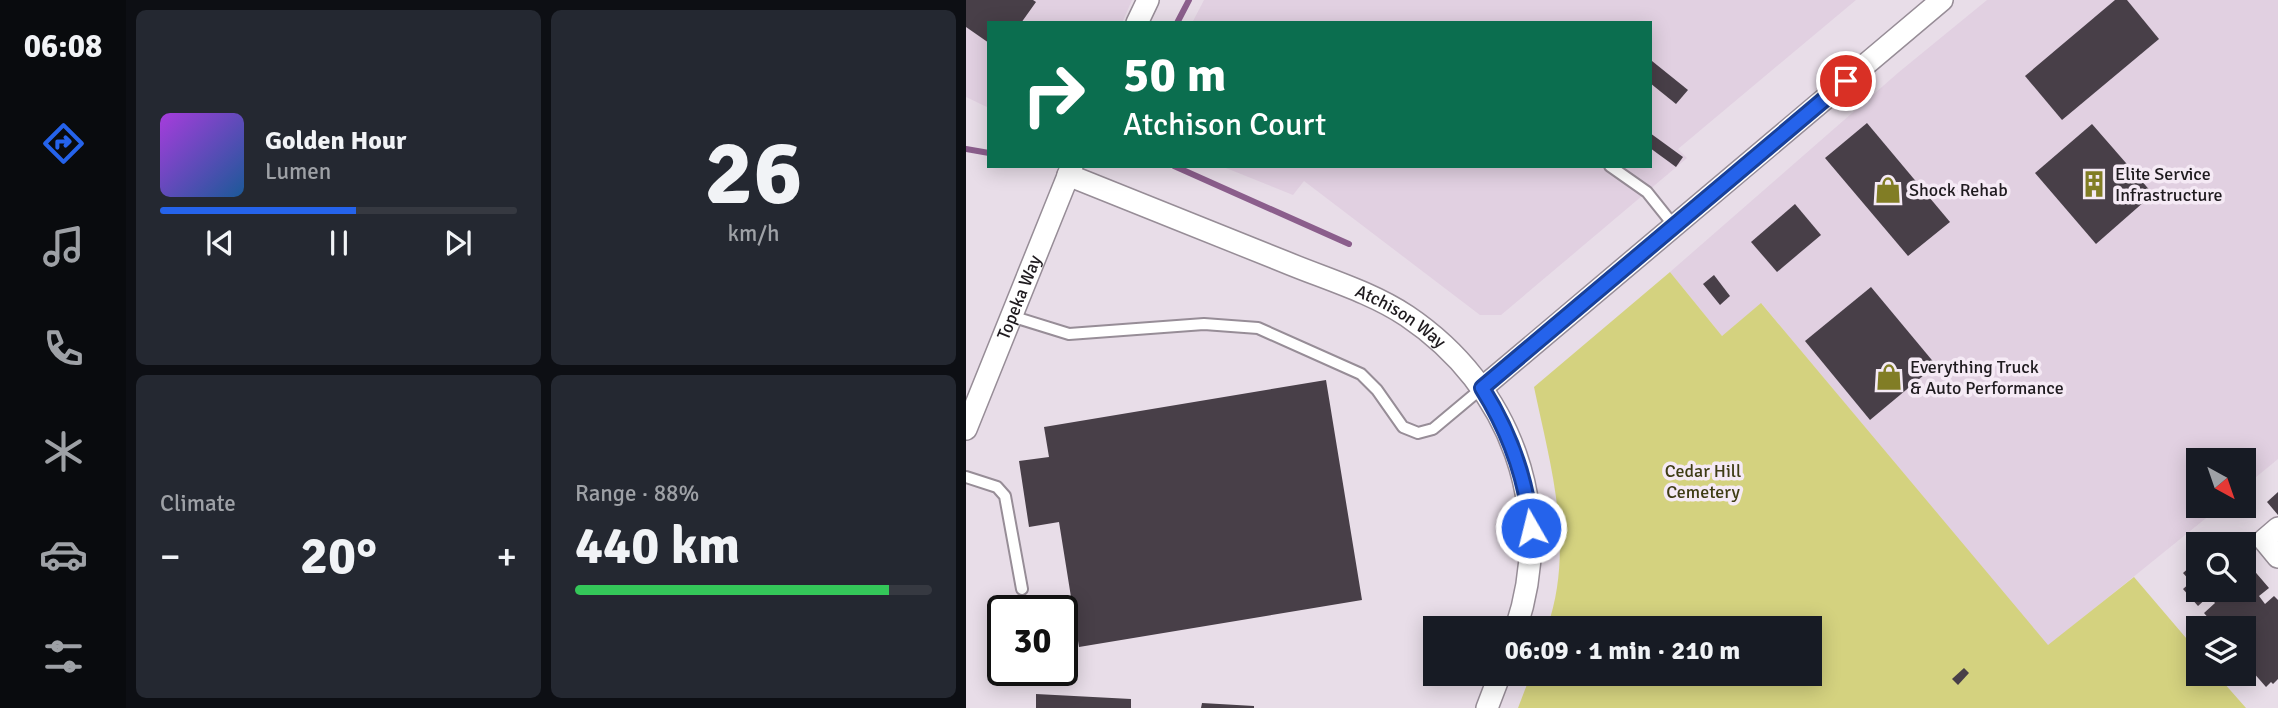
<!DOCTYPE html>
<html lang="en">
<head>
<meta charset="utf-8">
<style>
  :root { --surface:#171b24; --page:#242831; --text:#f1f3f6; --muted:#9ea1a6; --line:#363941; --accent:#2563eb }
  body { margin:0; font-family:Signika,sans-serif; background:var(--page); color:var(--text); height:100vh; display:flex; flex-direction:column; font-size:26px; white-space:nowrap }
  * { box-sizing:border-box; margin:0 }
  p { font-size:23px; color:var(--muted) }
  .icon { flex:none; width:38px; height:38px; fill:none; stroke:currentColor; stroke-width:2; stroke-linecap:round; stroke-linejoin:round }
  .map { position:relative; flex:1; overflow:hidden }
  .drawer { display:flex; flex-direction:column; gap:10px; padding:10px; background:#0d0f14; width:840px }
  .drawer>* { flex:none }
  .guide { position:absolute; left:21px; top:21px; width:665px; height:147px; border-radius:0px; box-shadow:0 4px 18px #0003; background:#0b6e4f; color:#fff; overflow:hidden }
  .needle { width:46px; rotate:140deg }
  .tools { position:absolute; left:1220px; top:448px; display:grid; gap:14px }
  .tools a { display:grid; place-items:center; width:70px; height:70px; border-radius:0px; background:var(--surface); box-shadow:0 4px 18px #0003; font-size:35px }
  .speed { position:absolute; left:21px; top:595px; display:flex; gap:14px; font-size:35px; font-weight:700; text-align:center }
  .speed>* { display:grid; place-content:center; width:91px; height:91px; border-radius:50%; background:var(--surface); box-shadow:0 4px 18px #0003; line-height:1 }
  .speed .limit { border:4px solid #111; border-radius:10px; background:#fff; color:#111 }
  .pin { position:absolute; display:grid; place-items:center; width:60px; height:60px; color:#fff; margin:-30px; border:4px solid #fff; border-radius:50%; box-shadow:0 2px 7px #0007 }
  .me { position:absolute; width:77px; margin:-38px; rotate:352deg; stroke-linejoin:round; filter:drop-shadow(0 0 5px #0008) }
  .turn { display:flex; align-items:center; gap:24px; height:147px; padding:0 21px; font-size:32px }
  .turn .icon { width:91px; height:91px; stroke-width:2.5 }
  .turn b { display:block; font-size:49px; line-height:60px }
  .big { font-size:52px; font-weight:700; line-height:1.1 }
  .drawer .widget { flex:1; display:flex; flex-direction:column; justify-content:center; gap:10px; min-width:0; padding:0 24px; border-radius:10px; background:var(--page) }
  .drawer .dial { align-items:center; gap:0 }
  .dial b { font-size:91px; line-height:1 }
  .song { display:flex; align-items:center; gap:21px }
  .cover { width:84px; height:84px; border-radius:10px; background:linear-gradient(135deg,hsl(280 70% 55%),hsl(210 70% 35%)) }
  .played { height:7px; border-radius:4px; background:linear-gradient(90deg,var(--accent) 55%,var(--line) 55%) }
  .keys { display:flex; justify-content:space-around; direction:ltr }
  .heat { display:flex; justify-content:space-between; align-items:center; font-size:38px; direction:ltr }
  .charge { height:10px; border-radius:5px; background:linear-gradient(90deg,#34c759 88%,var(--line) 0) }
  .drawer .tiles { flex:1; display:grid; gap:10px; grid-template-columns:repeat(2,1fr) }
  .trip { position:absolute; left:457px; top:616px; width:399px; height:70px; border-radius:0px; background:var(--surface); box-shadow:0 4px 18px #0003; font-weight:700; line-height:70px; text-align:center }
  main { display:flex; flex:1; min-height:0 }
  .dock { display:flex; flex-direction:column; width:126px; justify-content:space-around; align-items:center; background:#090b0e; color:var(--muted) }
  .dock .icon { width:49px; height:49px }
  .dock .active { color:var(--accent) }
  .dock b { font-size:32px; color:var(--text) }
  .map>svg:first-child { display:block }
</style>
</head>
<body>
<main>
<nav class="dock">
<b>06:08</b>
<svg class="icon active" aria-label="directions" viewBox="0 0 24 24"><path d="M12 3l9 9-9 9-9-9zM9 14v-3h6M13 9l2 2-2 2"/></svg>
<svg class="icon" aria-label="music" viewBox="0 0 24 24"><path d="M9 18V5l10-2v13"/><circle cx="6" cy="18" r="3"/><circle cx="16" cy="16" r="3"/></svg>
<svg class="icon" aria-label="phone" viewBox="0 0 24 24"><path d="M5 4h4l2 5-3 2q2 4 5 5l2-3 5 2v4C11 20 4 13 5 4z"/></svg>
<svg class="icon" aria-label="climate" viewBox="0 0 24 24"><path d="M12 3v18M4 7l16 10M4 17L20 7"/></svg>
<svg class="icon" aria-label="car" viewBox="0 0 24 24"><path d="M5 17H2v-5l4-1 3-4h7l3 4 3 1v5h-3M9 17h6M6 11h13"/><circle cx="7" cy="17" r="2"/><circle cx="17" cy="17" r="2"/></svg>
<svg class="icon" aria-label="filters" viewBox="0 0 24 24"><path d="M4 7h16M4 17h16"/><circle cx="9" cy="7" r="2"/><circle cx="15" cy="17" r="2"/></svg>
</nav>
<section class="drawer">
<div class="tiles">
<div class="widget">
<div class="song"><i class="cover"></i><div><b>Golden Hour</b><p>Lumen</p></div></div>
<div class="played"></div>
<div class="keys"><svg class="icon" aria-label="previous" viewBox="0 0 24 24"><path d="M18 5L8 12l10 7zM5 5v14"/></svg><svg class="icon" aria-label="pause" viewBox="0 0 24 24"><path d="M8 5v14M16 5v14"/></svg><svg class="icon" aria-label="next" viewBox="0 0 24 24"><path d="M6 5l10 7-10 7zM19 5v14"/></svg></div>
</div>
<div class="widget dial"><b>26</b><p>km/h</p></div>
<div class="widget"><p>Climate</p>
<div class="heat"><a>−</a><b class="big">20°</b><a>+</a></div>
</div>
<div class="widget"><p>Range · 88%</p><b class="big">440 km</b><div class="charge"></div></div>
</div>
</section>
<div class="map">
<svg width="1312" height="708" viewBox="0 0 1312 708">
  <rect width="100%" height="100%" fill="#e8dde8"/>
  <g fill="#e1d0e1">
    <path d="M0,0H166L156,23H23V108L0,97Z"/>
    <path d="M238,0H890L712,149L721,158L535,315H514L338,181L327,195L255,166H684V23H226Z"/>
    <path d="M1021,0H1312V459L1278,487V460H1232V506H1255L1082,646L796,304L756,336L704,272L933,72Z"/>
  </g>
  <path fill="#d4d27f" d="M704,272L756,336L795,303L1082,645L1168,577L1232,652V674H1250L1280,708H552L565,674H844V628H581C609,547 585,468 568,387Z"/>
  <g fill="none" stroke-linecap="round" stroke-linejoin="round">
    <g stroke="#8b5e8c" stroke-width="6">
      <path d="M211,23L223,0"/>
      <path d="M0,149L23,153"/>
      <path d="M208,166L383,244"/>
    </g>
  </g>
  <g fill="#483f48">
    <path d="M0,0H67L70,2L55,23H23V43L0,27Z"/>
    <path d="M1149,0H1161L1193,39L1096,120L1059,76Z"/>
    <path d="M686,61L722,90L710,104L684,83Z"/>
    <path d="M901,123L984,222L942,256L859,158Z"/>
    <path d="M1126,124L1187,194L1130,244L1069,173Z"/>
    <path d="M684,133L717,157L710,167L684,148Z"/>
    <path d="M829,204L855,235L811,272L785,242Z"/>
    <path d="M748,275L764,296L754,305L737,284Z"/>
    <path d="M905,287L970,365L904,420L839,341Z"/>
    <path d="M360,380L396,600L113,647L93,522L63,527L53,461L83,457L78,427Z"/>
    <path d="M1312,492V515L1301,502Z"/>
    <path d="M1232,560V590H1278V574L1285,567L1303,588L1293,596L1299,604L1308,596L1312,600V679L1307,684L1305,682L1300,687L1279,663L1286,657L1280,650L1278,652V628H1272L1263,618L1251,628L1238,613L1249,603L1243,596L1232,606L1217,589L1225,582L1217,573Z"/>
    <path d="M998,668L1003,673L992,685L986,679Z"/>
    <path d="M70,694L165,699V708H70Z"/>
    <path d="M236,703L288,706V708H235Z"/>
  </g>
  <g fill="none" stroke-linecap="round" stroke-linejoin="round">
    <defs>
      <g id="service">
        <path d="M644,166L681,192L709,227"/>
        <path d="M45,316L103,334L238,324L292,328L395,374L411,390L437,427L452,433L467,429L516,388"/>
        <path d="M0,477L31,487L39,496L56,589"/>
      </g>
      <g id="minor">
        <path d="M171,23L182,0"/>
        <path id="s1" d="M102,175C174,204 247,233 319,262C360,279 405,292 441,316C545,386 590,509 550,628"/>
        <path d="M516,388L976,0"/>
        <path id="s2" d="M0,429L106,166"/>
        <path d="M1312,528L1298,540L1312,557"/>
        <path d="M521,708L534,674"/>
      </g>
    </defs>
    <use href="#service" stroke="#978d97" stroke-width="14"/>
    <use href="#minor" stroke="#978d97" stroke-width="24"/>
    <use href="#service" stroke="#fff" stroke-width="10"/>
    <use href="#minor" stroke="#fff" stroke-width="21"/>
  </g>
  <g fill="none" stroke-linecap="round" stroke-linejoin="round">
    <defs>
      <path id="route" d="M565,528C560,477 543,431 516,388L880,81"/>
    </defs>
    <use href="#route" stroke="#184099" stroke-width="18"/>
    <use href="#route" stroke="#2563eb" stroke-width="12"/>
  </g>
  <defs>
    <symbol id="building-bare" viewBox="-9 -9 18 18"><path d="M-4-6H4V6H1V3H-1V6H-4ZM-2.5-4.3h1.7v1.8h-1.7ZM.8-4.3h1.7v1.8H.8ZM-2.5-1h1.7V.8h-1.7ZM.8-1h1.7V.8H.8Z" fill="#817d25" stroke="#f5eaf5" stroke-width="2.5" paint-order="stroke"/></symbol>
    <symbol id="shop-bare" viewBox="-9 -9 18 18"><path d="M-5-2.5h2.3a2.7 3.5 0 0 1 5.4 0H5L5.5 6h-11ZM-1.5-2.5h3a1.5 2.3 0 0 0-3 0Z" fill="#817d25" stroke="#f5eaf5" stroke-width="2.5" paint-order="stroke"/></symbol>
  </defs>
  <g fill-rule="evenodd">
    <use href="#building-bare" x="1109" y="165" width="38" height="38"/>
    <use href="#shop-bare" x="903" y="171" width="38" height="38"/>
    <use href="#shop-bare" x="904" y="358" width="38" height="38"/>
  </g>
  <g text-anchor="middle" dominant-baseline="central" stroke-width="7" stroke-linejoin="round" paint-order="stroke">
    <g font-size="18" fill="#1f1b1f" stroke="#f5eaf5" text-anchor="start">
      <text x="1149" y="174">Elite Service<tspan x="1149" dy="21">Infrastructure</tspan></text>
      <text x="943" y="190">Shock Rehab</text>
      <text x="944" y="367">Everything Truck<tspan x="944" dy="21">&amp; Auto Performance</tspan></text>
    </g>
    <g font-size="18" fill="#1f1b1f" stroke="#f5eaf5">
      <text stroke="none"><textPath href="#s2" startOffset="142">Topeka Way</textPath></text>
      <text stroke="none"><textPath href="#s1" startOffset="362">Atchison Way</textPath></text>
    </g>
    <g font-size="18" fill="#3e3c14" stroke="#f5eaf5">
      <text x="737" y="471">Cedar Hill<tspan x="737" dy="21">Cemetery</tspan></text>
    </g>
  </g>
</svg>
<div class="tools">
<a><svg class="needle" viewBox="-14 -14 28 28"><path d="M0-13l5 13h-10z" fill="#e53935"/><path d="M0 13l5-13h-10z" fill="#9ea1a6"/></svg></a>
<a><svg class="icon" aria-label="search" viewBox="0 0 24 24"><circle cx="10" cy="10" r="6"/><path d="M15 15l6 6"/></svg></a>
<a><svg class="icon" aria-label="layers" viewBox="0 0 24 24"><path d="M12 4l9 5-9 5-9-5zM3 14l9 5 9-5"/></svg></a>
</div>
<div class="speed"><div class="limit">30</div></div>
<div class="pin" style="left:880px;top:81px;background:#d93025"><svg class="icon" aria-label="arrive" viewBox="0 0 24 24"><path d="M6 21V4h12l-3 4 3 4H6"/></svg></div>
<svg class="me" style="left:565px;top:528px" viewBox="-20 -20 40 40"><circle r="17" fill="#2563eb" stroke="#fff" stroke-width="3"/><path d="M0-11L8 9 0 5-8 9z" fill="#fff"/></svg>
<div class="trip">06:09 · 1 min · 210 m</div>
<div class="guide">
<div class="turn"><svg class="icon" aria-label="right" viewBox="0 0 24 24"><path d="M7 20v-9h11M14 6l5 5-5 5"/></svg><div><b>50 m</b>Atchison Court</div></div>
</div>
</div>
</main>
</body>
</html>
